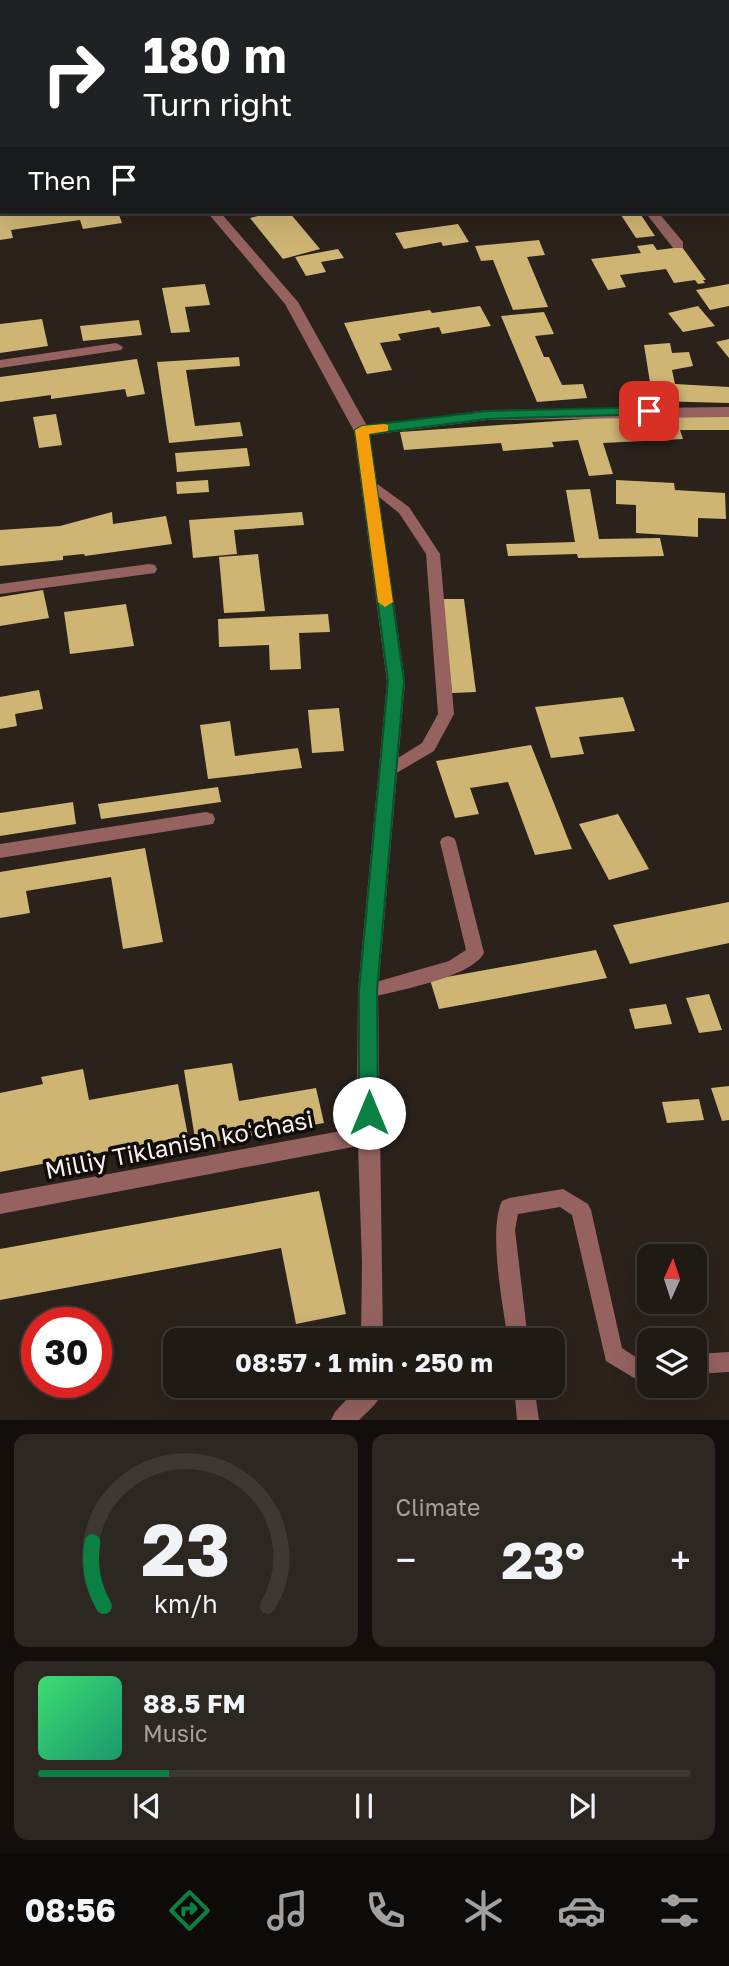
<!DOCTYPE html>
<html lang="en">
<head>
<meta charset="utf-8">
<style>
  :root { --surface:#201a14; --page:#2d2722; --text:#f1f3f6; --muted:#a2a1a0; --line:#3d3834; --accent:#0b8043 }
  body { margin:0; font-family:"Golos Text",sans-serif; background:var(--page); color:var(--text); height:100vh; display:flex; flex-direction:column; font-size:26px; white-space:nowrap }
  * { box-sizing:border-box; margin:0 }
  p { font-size:23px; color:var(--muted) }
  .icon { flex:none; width:38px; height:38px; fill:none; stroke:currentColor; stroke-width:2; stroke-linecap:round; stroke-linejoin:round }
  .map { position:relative; height:1420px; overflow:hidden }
  .sheet { display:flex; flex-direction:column; gap:14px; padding:14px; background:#120e0b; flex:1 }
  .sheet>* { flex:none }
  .banner { position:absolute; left:0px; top:0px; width:730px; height:214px; box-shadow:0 7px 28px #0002,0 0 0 2px var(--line); background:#202124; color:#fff; overflow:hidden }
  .needle { width:46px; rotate:3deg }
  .controls { position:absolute; left:637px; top:1244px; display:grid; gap:14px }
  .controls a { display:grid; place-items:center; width:70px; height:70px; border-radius:14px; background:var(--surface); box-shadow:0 7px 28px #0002,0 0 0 2px var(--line); font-size:35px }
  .speed { position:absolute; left:21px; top:1307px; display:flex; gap:14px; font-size:35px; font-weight:700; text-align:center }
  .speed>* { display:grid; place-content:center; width:91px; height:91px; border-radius:50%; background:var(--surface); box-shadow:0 7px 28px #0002,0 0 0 2px var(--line); line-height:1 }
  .speed .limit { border:10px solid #d22; background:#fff; color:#111 }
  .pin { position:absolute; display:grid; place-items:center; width:60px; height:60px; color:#fff; margin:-30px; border-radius:14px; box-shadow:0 4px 10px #0006 }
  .me { position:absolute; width:77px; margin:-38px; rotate:0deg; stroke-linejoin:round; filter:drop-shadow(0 0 5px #0008) }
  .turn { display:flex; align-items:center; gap:24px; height:147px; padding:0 28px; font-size:32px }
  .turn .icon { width:91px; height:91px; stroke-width:2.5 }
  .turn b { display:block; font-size:49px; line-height:60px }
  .then { display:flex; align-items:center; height:66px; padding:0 28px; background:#0003; gap:14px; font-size:26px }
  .big { font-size:52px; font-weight:700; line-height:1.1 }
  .sheet .widget { flex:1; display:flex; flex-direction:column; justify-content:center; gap:10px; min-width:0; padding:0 24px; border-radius:14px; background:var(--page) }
  .sheet .dial { align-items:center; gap:0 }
  .dial svg { height:182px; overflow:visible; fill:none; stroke:var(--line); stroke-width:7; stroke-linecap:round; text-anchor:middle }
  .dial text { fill:var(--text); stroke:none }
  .song { display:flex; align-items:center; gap:21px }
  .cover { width:84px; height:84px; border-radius:10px; background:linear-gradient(135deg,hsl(140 70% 55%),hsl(160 70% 35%)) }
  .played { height:7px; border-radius:4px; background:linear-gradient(90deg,var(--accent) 20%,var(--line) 20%) }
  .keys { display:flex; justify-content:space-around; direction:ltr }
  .heat { display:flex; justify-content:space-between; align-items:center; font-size:38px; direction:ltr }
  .sheet .tiles { flex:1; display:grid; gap:14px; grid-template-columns:1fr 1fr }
  .widget:last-child { grid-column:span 2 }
  .trip { position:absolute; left:163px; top:1328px; width:402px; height:70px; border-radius:14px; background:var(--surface); box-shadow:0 7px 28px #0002,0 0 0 2px var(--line); font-weight:700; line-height:70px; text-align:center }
  .tabs { display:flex; height:112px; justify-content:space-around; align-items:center; background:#0d0a08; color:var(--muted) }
  .tabs .icon { width:49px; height:49px }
  .tabs .on { color:var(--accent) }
  .tabs b { font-size:32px; color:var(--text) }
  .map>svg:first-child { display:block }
</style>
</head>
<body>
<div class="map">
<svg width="729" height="1420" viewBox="0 0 729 1420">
  <rect width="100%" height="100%" fill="#2b221b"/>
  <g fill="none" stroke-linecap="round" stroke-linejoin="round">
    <g fill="#495a1d" fill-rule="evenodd">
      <path d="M489,0H533L534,2H491Z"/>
      <path d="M728,132L729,133V161L728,160Z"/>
    </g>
  </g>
  <g fill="#ceb574">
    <path d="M0,212H118L122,223L83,229L80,220L11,230L13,238L0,240Z"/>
    <path d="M274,212H289L320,249L283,259L250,218Z"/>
    <path d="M619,212H639L655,236L636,238Z"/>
    <path d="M458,224L469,242L443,246L441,242L404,249L395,233Z"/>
    <path d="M539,240L545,255L527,257L548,307L513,310L493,260L481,261L475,246Z"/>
    <path d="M653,244L657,250L682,247L706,280H703L705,283L698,284L695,280L674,283L666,269L620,275L626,287L608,290L591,259L641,253L637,246Z"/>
    <path d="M338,249L344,258L321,262L326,272L306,276L295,257Z"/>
    <path d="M205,284L210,305L185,307L190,332L171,333L162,288Z"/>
    <path d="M729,284V306L710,310L696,290Z"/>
    <path d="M480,306L491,326L442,334L439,327L398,334L401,340L380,343L392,370L367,374L344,323L430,310L432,313Z"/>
    <path d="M698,306L715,326L683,332L668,313Z"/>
    <path d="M544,312L554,334L535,336L544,357H549L562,385L583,384L587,398L537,402L501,316Z"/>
    <path d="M42,319L48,346L0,353V324Z"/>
    <path d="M139,320L142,335L83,341L80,326Z"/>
    <path d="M729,339V358L716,342Z"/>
    <path d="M670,343L672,353L689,352L693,366L672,370L675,384L729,387V403L653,401L644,345Z"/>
    <path d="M239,357L240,366L186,370L195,426L240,422L243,436L169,443L157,362Z"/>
    <path d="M137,359L145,394L127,397L125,389L51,399V395L0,402V377Z"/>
    <path d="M56,414L62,445L39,448L33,417Z"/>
    <path d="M656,414H729V430H680L683,439L603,443L613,474L589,476L578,440L552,442L554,447L503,451L501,443L404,450L400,432Z"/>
    <path d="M247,448L250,466L177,472L175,453Z"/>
    <path d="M208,480L209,492L177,494L176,482Z"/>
    <path d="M616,480L674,483L675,490L725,493L726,519L698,518V537L636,533V505L616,504Z"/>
    <path d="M590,489L599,539L660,538L664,556L578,558L577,554L508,556L506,544L575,542L566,490Z"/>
    <path d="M112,512L113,524L166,516L172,544L85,556L84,554L63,556V560L0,566V530L60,526Z"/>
    <path d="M302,512L304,525L234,530L237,554L193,558L189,520Z"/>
    <path d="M258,554L265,611L224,613L219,557Z"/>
    <path d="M43,590L49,618L0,626V597Z"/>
    <path d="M442,599H464L476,692L452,693Z"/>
    <path d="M126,604L134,646L70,654L64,612Z"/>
    <path d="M328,614L330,632L299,633L301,669L270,670L269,645L219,647L218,619Z"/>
    <path d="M39,690L43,709L15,714L17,726L0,729V697Z"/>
    <path d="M623,697L635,731L579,737L584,754L551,758L535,707Z"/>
    <path d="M339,708L344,751L312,753L308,710Z"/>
    <path d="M230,721L235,756L298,748L302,768L208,779L200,725Z"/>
    <path d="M531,745L572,849L535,855L508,782L470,788L479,814L455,818L436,761Z"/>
    <path d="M218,787L221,802L101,819L98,804Z"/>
    <path d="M73,802L76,824L0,836V813Z"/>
    <path d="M618,814L649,869L609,880L579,824Z"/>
    <path d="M145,848L163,942L123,949L111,877L26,891L30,913L0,918V872Z"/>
    <path d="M729,902V943L630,964L613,925Z"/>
    <path d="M596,950L607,978L439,1009L430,980Z"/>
    <path d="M709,994L722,1030L699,1033L686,998Z"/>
    <path d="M666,1004L672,1024L635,1029L629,1009Z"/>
    <path d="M232,1063L239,1101L316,1088L324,1123L196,1145L184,1070Z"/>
    <path d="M83,1069L89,1100L178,1084L188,1136L0,1172V1093L43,1084L41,1077Z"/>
    <path d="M729,1086V1120L722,1121L711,1088Z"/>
    <path d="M699,1099L704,1120L667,1123L662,1102Z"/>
    <path d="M319,1191L346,1314L296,1324L281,1248L0,1300V1249Z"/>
  </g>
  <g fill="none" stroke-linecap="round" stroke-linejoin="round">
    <g fill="#956260" fill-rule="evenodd">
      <path d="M243,0H260L242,2Z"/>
      <path d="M369,478L409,507L440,554L454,714L434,751L388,778L382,776L380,772L382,768L422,743L438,714L426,554L399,513L364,485L362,482Z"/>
      <path d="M448,836L454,838L456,842L484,953C471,978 395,991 368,998L362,996L359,991L362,986L449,961L466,950L440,842L442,838Z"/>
      <path d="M563,1189L588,1204L591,1210L622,1348L637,1358L649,1357V1377L634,1378L606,1361L572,1215L560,1207L518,1214L515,1230L528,1340H508C503,1306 488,1231 502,1201L509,1198Z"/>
      <path d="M729,1352V1372L695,1374V1354Z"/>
      <path d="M514,1386H534L539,1420H517Z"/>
    </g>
    <g fill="#956260" fill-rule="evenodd">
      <path d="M321,0H333L335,2H323Z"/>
      <rect x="0" y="40" width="2" height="8"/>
      <rect x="0" y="193" width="2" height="8"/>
      <path d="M207,212H220L298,302L367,426L487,410L729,407V417L487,420L370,435L405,682L378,991L383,1340H361L362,1263L358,1146L0,1214V1194L357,1128L358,991L387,682L354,431L285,304Z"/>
      <path d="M645,212H658L683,242V248H673Z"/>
      <path d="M116,343L123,347L121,350L0,368V360Z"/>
      <path d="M149,564L155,565L157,569L155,573L0,594V584Z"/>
      <path d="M206,812L213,814L215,819L213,824L0,858V844Z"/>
      <path d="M359,1386H383C382,1401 369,1410 359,1420H331L335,1412Z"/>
    </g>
  </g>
  <path fill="#0b8043" stroke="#07532c" stroke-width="2" d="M649,407L656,411L654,414L487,419L369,434L404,681L377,991L378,1113L375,1119L369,1121L362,1119L359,1113V991L388,681L355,430L362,426L487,411Z"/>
  <path fill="#f59e0b" d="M384,424L388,425V431L369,434L393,602L385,607L378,602L355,430L362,426Z"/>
  <g text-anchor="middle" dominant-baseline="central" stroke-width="7" stroke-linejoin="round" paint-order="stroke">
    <g font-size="24" fill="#faf3ef" stroke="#110c0a">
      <text transform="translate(179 1144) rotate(-11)">Milliy Tiklanish koʻchasi</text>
    </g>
  </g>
</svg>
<div class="controls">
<a><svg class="needle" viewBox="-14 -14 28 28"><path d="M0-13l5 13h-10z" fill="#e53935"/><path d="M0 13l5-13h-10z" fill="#a2a1a0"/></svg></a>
<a><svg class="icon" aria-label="layers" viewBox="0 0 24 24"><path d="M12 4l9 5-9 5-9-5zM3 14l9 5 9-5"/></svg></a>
</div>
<div class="speed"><div class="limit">30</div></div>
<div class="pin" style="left:649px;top:411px;background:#d93025"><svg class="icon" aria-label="arrive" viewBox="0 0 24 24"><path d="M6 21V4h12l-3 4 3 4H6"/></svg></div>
<svg class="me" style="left:369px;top:1113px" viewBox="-20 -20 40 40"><circle r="19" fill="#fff"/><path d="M0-13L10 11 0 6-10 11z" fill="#0b8043"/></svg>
<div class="trip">08:57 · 1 min · 250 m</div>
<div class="banner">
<div class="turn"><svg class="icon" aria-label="right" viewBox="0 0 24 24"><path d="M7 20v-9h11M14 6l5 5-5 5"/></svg><div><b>180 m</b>Turn right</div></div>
<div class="then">Then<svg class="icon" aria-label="arrive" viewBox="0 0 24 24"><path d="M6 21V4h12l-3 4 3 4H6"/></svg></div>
</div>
</div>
<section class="sheet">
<div class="tiles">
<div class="widget dial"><svg viewBox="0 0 100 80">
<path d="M14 69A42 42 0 1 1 86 69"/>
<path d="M14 69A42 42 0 0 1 9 41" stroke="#0b8043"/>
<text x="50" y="56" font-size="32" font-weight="700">23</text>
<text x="50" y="72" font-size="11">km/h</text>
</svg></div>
<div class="widget"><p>Climate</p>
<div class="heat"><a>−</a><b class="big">23°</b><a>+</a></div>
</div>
<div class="widget">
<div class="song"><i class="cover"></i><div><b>88.5 FM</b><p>Music</p></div></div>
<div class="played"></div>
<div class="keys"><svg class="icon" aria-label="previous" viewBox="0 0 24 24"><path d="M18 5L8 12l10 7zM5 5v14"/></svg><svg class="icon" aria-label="pause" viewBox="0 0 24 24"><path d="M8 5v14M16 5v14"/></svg><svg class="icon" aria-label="next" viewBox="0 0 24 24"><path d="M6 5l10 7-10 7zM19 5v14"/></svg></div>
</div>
</div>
</section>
<nav class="tabs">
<b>08:56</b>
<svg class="icon on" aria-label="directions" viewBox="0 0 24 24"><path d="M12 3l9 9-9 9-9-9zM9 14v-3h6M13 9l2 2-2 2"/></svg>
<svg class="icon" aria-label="music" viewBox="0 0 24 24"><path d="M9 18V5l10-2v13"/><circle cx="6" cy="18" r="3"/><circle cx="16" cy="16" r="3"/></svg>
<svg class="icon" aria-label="phone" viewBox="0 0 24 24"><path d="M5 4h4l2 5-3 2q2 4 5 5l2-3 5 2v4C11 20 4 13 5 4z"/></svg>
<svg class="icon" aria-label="climate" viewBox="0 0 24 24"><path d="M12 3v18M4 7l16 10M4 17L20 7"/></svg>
<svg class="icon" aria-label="car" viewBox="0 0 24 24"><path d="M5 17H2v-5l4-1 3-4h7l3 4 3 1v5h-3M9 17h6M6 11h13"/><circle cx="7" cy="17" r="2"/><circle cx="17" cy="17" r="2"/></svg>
<svg class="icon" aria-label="filters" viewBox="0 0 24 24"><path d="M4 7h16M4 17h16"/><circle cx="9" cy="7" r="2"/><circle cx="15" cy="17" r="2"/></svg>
</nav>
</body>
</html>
